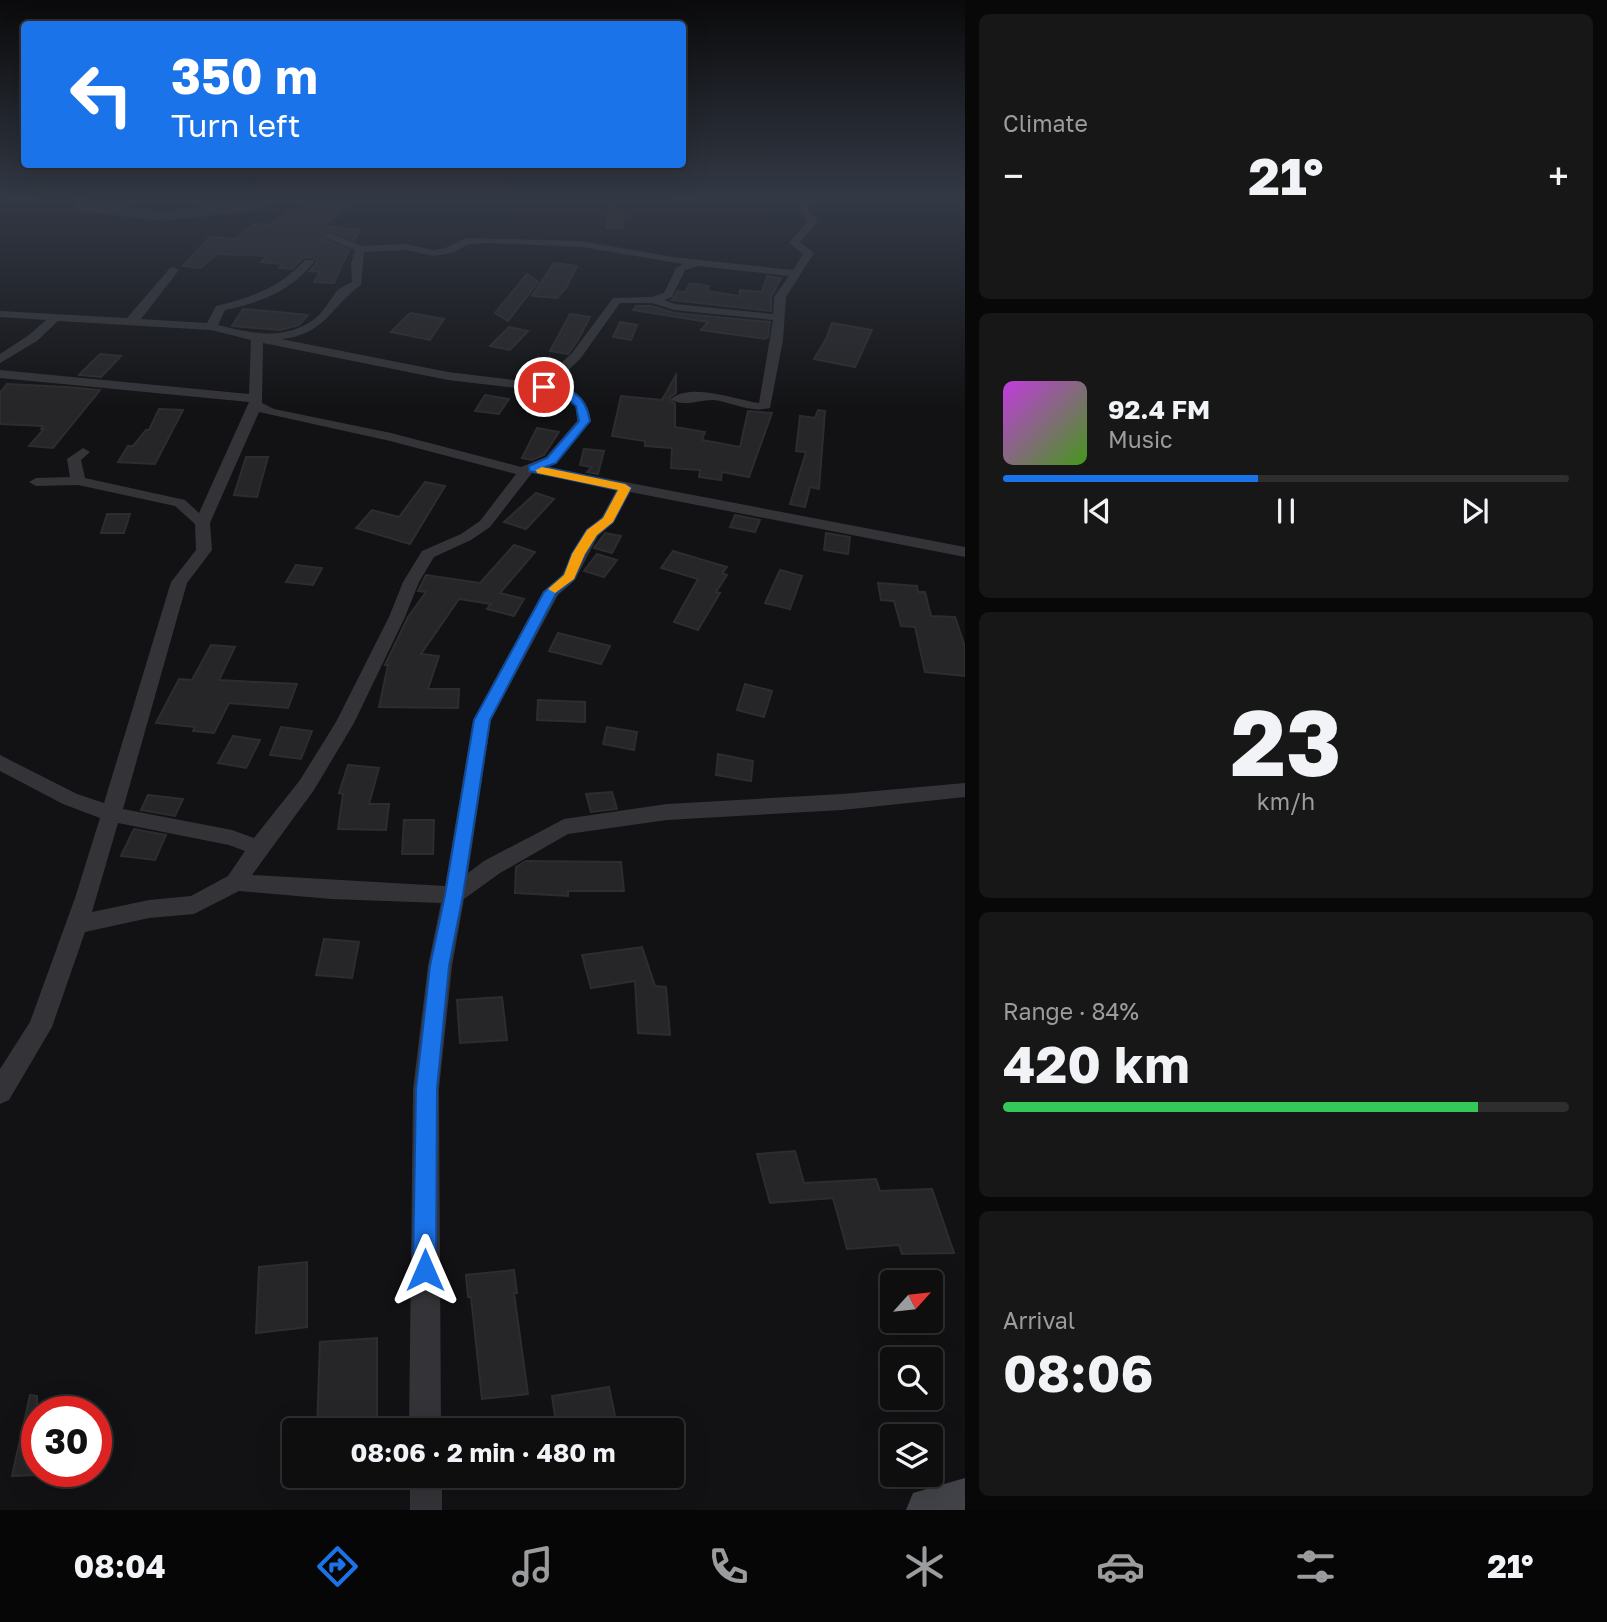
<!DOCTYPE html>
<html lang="en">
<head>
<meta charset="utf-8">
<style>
  :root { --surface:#0e0e0f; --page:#171718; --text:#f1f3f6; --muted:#9b9c9e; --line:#2e2e2f; --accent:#1a73e8 }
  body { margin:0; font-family:"Golos Text",sans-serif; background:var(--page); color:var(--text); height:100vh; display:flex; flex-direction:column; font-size:26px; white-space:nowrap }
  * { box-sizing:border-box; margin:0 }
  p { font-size:23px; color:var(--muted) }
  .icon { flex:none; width:38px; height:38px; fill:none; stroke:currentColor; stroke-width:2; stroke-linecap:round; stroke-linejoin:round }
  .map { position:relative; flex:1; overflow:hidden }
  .details { display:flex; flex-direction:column; gap:14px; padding:14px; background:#080808; width:642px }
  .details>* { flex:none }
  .hud { position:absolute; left:21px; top:21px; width:665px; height:147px; border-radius:7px; box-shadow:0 7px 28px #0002,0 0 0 2px var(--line); background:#1a73e8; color:#fff; overflow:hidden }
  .needle { width:46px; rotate:63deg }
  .fabs { position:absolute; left:880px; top:1270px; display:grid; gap:14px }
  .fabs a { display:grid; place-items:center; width:63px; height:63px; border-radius:7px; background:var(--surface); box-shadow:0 7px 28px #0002,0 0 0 2px var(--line); font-size:35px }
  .speed { position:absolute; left:21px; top:1396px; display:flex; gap:14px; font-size:35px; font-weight:700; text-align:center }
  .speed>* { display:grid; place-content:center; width:91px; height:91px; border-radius:50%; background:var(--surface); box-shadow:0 7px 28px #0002,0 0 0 2px var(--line); line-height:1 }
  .speed .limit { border:10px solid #d22; background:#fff; color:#111 }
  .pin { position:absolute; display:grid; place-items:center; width:60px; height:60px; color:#fff; margin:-30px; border:4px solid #fff; border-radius:50%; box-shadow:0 2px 7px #0007 }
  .me { position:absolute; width:77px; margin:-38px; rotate:0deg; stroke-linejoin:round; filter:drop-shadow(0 0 5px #0008) }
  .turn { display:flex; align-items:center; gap:24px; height:147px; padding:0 35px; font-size:32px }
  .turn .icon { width:91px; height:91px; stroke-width:2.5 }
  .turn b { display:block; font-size:49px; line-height:60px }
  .big { font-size:52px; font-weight:700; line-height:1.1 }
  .details .card { flex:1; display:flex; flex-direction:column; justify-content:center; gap:10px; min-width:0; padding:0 24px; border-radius:10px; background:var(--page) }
  .details .dial { align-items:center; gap:0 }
  .dial b { font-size:91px; line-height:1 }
  .song { display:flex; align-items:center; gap:21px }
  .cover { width:84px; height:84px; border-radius:10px; background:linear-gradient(135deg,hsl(290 70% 55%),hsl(100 70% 35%)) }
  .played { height:7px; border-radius:4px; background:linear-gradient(90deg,var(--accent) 45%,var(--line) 45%) }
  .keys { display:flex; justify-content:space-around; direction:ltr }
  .heat { display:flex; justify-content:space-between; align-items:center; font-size:38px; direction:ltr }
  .charge { height:10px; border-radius:5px; background:linear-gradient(90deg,#34c759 84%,var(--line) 0) }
  .trip { position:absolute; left:282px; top:1418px; width:402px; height:70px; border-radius:7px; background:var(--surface); box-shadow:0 7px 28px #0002,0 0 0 2px var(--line); font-weight:700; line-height:70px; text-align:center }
  .menu { display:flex; height:112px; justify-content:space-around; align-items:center; background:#060606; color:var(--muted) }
  .menu .icon { width:49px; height:49px }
  .menu .selected { color:var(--accent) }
  .menu b { font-size:32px; color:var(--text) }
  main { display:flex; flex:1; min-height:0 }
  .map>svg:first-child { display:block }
</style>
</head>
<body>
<main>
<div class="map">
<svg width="965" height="1510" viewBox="0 0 965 1510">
  <rect width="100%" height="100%" fill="#121214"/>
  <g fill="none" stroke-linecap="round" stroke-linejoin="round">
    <path fill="#2a2f36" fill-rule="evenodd" d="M73,199H90V202L162,211L278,199L260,210L162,221L82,211L76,210Z"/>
  </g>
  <g fill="#262527" stroke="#2d2c2f" stroke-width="2">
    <path d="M308,202L347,206L324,226L360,230L354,240L331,231L324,232L325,240L349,250L334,283L314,282L320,272L310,271L317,262L313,257L303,258L292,269L279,268L282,264L261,262L267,256L217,254L200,268L183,266L210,237L236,239L255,223L269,225L290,210L299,211Z"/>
    <path d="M610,204L624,215L622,229L606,228Z"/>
    <path d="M554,263L577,266L566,288L557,298L532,296Z"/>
    <path d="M527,274L538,282L508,321L495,313Z"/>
    <path d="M767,276L781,278L771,297V311L672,300L678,291L685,292L690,283L709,286L707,291L739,296L740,290L762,292Z"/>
    <path d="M636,306H652L674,313L770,322L768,337L765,339L701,330L708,322L633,310Z"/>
    <path d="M243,309L289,313L308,315L299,325L280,330L232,326Z"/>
    <path d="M410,313L444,319L430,340L391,332Z"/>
    <path d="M570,314L590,317L578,340L568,354L550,351Z"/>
    <path d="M620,322L637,325L631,340L613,337Z"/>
    <path d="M832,323L872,330L855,367L814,359L826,339Z"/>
    <path d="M509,327L528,331L510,350L490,346Z"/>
    <path d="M100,354L121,356L101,377L79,375Z"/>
    <path d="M676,375V393L669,398L675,404V427L705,432L702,440L740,447L748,411L772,413L749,477L722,472L721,480L699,477L700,470L671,468L672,448L645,446V441L612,436L621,396L662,400Z"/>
    <path d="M7,384L67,387L100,390L53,448L29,446L44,429H41L43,426L0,424V393Z"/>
    <path d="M485,395L509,399L499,414L475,411Z"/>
    <path d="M159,409L183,410L155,464L118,462L128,446H133L146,430H149Z"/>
    <path d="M818,410L825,411L819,489L810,487L805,507L790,504L806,452L796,451L800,416L815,418Z"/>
    <path d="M537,428L559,432L544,455L532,460L522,458Z"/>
    <path d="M584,449L604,451L598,474L587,472L592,467L580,465Z"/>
    <path d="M246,457H268L257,497L234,495Z"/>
    <path d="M425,482L445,486L410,544L356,528L372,510L399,517Z"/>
    <path d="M536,493L554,499L526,529L504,522Z"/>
    <path d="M107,514H130L124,533H101Z"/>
    <path d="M735,515L760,520L755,532L730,527Z"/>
    <path d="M605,533L621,536L612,553L594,548Z"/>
    <path d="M826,533L850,537L848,554L824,550Z"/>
    <path d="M514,545L535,552L500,593L524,599L514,616L487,609L491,604L459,599L421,654L439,656L428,689H459L458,708L379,707L388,665H385L408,617L426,592L418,591L426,575L480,583Z"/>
    <path d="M673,551L727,567L722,573L727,575L716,592L720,593L698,630L674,622L698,579L661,568Z"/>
    <path d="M597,554L617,560L604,577L584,571Z"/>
    <path d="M296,565L322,568L313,585L286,582Z"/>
    <path d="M780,570L802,576L790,609L765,603Z"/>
    <path d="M878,583L917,586L918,592H925L931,616L955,617L965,647V676L925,672L915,627L901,626L894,601L881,600Z"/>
    <path d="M558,633L610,646L601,664L549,651Z"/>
    <path d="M211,645L235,647L219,680L297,684L288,708L229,703L214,733L193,731L195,727L156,723L179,679L192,680Z"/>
    <path d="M745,684L772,691L764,717L737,710Z"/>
    <path d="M538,700L585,702V722L537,720Z"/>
    <path d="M281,727L312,731L301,759L270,755Z"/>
    <path d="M607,727L637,732L634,750L603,744Z"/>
    <path d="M233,736L260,740L246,768L218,763Z"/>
    <path d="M718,754L753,761L751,781L716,775Z"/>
    <path d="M348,765L379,768L369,804H389L386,830L338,829L343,794L339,793Z"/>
    <path d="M612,792L617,809L591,812L586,794Z"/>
    <path d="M148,795L183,799L175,816L141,810Z"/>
    <path d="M404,820H434L433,854H402Z"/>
    <path d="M134,829L166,835L155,860L121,856Z"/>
    <path d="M526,861L621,862L624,891H568V896L515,893L516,867Z"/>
    <path d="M324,939L359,942L352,978L316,975Z"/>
    <path d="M642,947L655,986L666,987L670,1035L638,1033L635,981L591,988L582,955Z"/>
    <path d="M502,997L507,1040L460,1043L457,1000Z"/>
    <path d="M795,1151L804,1183L876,1179L880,1191L932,1189L954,1253L902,1254L899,1245L847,1249L833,1198L770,1203L757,1154Z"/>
    <path d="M307,1262V1327L256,1333L259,1267Z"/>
    <path d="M514,1270L517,1293H514L528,1394L482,1399L471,1297H468L466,1275Z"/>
    <path d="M377,1338V1430H317L320,1342Z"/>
    <path d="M609,1387L618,1430H557L552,1396Z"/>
    <path d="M30,1395L37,1396V1475L12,1476Z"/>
  </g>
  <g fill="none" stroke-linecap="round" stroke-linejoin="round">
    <g fill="#343438" fill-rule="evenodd">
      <path d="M802,199H812L808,210L818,221L800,242L814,253L786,297L783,340L770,408C750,413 734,403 714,400C701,399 682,408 671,399C692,382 735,400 759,403L773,320L674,310L652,303H620L580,359L553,385C576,388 588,399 591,421L556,463L546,467L965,547V557L630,492L613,523L598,536L575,580L558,595L491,720L468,873L484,861L564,819L667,804L842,794L965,783V797L842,810L667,820L568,834L500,873L464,899L452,966L439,1089L441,1430H409L413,1089L428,966L441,903L331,899L239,891L194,914L149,918L85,932L52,1027L9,1100L0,1104V1069L30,1022L75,898L100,818L63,804L0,771V755L77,794L104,803L171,582L196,550L195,524L175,506L78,485L36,486L29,482L36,478L70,477L67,459L83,448L90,452L81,460L85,478L185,500L199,513L249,402L0,378V370L249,394L251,340L211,330L58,321L37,341L0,363V354L29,335L46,320L0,317V311L127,318L170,268L174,267L179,270L141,319L207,323L216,306C253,297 279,288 305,260H313L314,262C290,292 261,302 225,310L218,325C249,333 284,341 313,320C323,313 328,303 334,295C337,289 346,285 352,282L351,264L355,250L326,238V234L330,233L362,246L406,244L433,250L445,248L467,238L581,241L673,257L793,270L803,254L789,243L808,221L798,210ZM489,243L581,247L683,264L676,268L664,293L652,297L613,298L572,353L540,383L448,372L281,339C325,335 331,306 361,285L364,252L406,250L433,256L452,253L469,244ZM699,266L789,276L774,297L773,314L675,304L664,300L672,297L685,270ZM263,343L448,380L559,393L576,406L577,421L546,457L521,467L391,433L274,409L262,403ZM259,412L390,441L516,474L480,521L461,534L422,551L403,582L389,617L336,722L300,780L254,838L232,830L123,809L187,583L212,550L210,523ZM532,473L617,489L602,517L584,533L562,575L543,592L473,720L445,886L252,875L314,790L354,723L405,617L419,582L434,557L471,540L490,527ZM118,823L229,845L245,851L228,876L191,896L149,900L92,912Z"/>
      <rect x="410" y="1475" width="32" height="35"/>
    </g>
    <path fill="#424348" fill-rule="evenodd" d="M965,1478V1510H906L913,1493Z"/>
  </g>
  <linearGradient id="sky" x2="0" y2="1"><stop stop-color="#0a0a0b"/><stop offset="0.48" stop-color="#333945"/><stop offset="1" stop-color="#333945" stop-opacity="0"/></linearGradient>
  <rect width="965" height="411" fill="url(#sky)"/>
  <path fill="#1a73e8" stroke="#114b97" stroke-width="2" d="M544,384C570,388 585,393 590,421L556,463L545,467L625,484L631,488L613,522L597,535L585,554L574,579L556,594L490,720L463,895L449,966L437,1089L436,1270L433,1278L425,1282L416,1278L413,1270L416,1089L430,966L445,895L474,720L544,592L564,575L572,554L587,530L603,518L618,490L529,471V466L547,458L579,421L576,406L560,393L541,389V385Z"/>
  <path fill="#f59e0b" d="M542,467L625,484L631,488L613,522L597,535L585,554L574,579L555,593L548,589L564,575L572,554L587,530L603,518L618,490L537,473L536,470Z"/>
</svg>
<div class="fabs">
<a><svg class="needle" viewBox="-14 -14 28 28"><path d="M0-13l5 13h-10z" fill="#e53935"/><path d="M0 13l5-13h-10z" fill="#9b9c9e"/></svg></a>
<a><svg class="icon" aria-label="search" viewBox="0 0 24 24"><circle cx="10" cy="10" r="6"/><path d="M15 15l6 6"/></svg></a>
<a><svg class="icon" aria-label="layers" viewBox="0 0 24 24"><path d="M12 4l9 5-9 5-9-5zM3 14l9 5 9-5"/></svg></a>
</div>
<div class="speed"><div class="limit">30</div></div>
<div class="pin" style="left:544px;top:387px;background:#d93025"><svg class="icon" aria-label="arrive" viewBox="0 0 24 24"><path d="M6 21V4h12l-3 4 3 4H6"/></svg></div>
<svg class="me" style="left:425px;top:1270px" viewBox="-20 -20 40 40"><path d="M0-17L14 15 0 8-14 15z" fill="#1a73e8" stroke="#fff" stroke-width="4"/></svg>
<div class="trip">08:06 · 2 min · 480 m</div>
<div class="hud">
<div class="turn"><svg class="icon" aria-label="left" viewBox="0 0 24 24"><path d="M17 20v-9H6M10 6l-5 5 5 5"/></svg><div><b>350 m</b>Turn left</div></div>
</div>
</div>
<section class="details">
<div class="card"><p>Climate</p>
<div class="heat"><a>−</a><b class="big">21°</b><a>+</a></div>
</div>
<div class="card">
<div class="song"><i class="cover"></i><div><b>92.4 FM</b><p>Music</p></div></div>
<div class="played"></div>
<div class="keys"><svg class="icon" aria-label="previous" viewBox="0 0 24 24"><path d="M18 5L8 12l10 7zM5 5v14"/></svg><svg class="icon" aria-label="pause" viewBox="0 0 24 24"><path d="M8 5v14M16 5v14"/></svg><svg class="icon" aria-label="next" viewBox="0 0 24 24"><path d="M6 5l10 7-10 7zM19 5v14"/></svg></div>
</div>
<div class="card dial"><b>23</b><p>km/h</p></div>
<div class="card"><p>Range · 84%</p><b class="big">420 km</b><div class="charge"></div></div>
<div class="card"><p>Arrival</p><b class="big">08:06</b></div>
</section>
</main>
<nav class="menu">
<b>08:04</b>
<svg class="icon selected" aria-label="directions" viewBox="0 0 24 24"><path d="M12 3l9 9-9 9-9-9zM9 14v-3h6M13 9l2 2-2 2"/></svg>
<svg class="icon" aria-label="music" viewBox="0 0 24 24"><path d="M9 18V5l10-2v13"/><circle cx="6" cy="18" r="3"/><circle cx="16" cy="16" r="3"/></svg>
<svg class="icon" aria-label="phone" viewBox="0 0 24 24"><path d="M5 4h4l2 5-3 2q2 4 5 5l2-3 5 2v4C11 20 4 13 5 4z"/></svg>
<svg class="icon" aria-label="climate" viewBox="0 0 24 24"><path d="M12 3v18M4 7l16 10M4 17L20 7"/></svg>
<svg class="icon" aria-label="car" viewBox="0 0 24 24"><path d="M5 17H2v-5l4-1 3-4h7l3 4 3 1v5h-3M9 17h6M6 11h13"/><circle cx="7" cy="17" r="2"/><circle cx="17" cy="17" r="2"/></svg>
<svg class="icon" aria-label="filters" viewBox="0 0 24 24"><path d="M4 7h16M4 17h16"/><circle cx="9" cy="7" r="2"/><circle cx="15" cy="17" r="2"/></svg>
<b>21°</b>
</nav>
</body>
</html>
